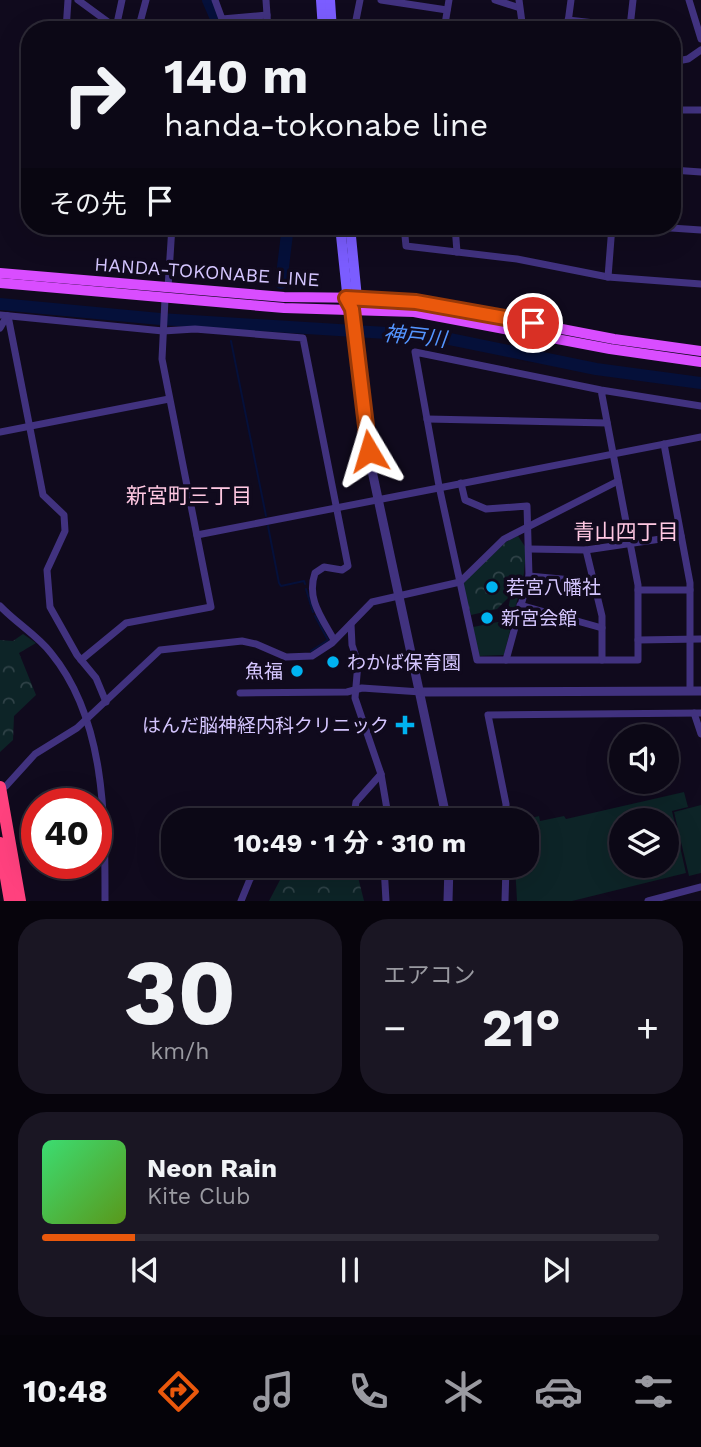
<!DOCTYPE html>
<html lang="ja">
<head>
<meta charset="utf-8">
<style>
  :root { --surface:#0c0816; --page:#1a1623; --text:#f1f3f6; --muted:#9a9aa1; --line:#2c2935; --accent:#ea580c }
  body { margin:0; font-family:"Work Sans","Noto Sans JP",sans-serif; background:var(--page); color:var(--text); height:100vh; display:flex; flex-direction:column; font-size:26px; white-space:nowrap }
  * { box-sizing:border-box; margin:0 }
  p { font-size:23px; color:var(--muted) }
  .icon { flex:none; width:38px; height:38px; fill:none; stroke:currentColor; stroke-width:2; stroke-linecap:round; stroke-linejoin:round }
  .map { position:relative; height:901px; overflow:hidden }
  .side { display:flex; flex-direction:column; gap:18px; padding:18px; background:#07040c; flex:1 }
  .side>* { flex:none }
  .top-card { position:absolute; left:21px; top:21px; width:660px; height:214px; border-radius:28px; box-shadow:0 7px 28px #0002,0 0 0 2px var(--line); background:#0c0816; color:var(--text); overflow:hidden }
  .tools { position:absolute; left:609px; top:724px; display:grid; gap:14px }
  .tools a { display:grid; place-items:center; width:70px; height:70px; border-radius:50%; background:var(--surface); box-shadow:0 7px 28px #0002,0 0 0 2px var(--line); font-size:35px }
  .speed { position:absolute; left:21px; top:788px; display:flex; gap:14px; font-size:35px; font-weight:700; text-align:center }
  .speed>* { display:grid; place-content:center; width:91px; height:91px; border-radius:50%; background:var(--surface); box-shadow:0 7px 28px #0002,0 0 0 2px var(--line); line-height:1 }
  .speed .limit { border:10px solid #d22; background:#fff; color:#111 }
  .pin { position:absolute; display:grid; place-items:center; width:60px; height:60px; color:#fff; margin:-30px; border:4px solid #fff; border-radius:50%; box-shadow:0 2px 7px #0007 }
  .me { position:absolute; width:77px; margin:-38px; rotate:353deg; stroke-linejoin:round; filter:drop-shadow(0 0 5px #0008) }
  .turn { display:flex; align-items:center; gap:24px; height:147px; padding:0 28px; font-size:32px }
  .turn .icon { width:91px; height:91px; stroke-width:2.5 }
  .turn b { display:block; font-size:49px; line-height:60px }
  .then { display:flex; align-items:center; height:66px; padding:0 28px; background:#0003; gap:14px; font-size:26px }
  .big { font-size:52px; font-weight:700; line-height:1.1 }
  .side .tile { flex:1; display:flex; flex-direction:column; justify-content:center; gap:10px; min-width:0; padding:0 24px; border-radius:28px; background:var(--page) }
  .side .dial { align-items:center; gap:0 }
  .dial b { font-size:91px; line-height:1 }
  .song { display:flex; align-items:center; gap:21px }
  .cover { width:84px; height:84px; border-radius:10px; background:linear-gradient(135deg,hsl(140 70% 55%),hsl(90 70% 35%)) }
  .played { height:7px; border-radius:4px; background:linear-gradient(90deg,var(--accent) 15%,var(--line) 15%) }
  .keys { display:flex; justify-content:space-around; direction:ltr }
  .heat { display:flex; justify-content:space-between; align-items:center; font-size:38px; direction:ltr }
  .side .tiles { flex:1; display:grid; gap:18px; grid-template-columns:1fr 1fr }
  .tile:last-child { grid-column:span 2 }
  .trip { position:absolute; left:161px; top:808px; width:378px; height:70px; border-radius:28px; background:var(--surface); box-shadow:0 7px 28px #0002,0 0 0 2px var(--line); font-weight:700; line-height:70px; text-align:center }
  .menu { display:flex; height:112px; justify-content:space-around; align-items:center; background:#050309; color:var(--muted) }
  .menu .icon { width:49px; height:49px }
  .menu .current { color:var(--accent) }
  .menu b { font-size:32px; color:var(--text) }
  .map>svg:first-child { display:block }
</style>
</head>
<body>
<div class="map">
<svg width="701" height="901" viewBox="0 0 701 901">
  <defs>
    <pattern id="forest-crowns" width="20" height="18" patternUnits="userSpaceOnUse" patternTransform="scale(1.75)"><rect width="20" height="18" fill="#0d2427"/><path d="M2 6a3 3 0 1 1 6 0M12 15a3 3 0 1 1 6 0" fill="none" stroke="#2f4247"/></pattern>
  </defs>
  <rect width="100%" height="100%" fill="#100a1d"/>
  <g fill="url(#forest-crowns)">
    <path d="M518,536L526,548L524,573L513,617L506,618L511,595L497,609L471,615L463,586L465,581L506,542Z"/>
    <path d="M23,634L36,643L19,653L36,695L14,716L13,740L0,752V640L13,641Z"/>
    <path d="M269,866H348L358,877L364,901H269L280,880L279,876L264,874Z"/>
  </g>
  <g fill="#0d2427" fill-rule="evenodd">
    <path d="M513,619L504,655L479,656L473,627Z"/>
    <path d="M684,792L688,807L672,811L686,873L572,901H517L515,866H527V821H520L539,816L540,821L564,816L566,819ZM621,821H667V866H621Z"/>
    <path d="M701,805V873L689,876L674,812Z"/>
  </g>
  <g fill="none" stroke-linecap="round" stroke-linejoin="round">
    <g stroke="#05103a" stroke-width="2">
      <path d="M231,341L266,516"/>
      <path d="M268,526L279,583L281,586L304,581L305,584"/>
      <path d="M306,589L313,612"/>
      <path d="M311,651L328,640L315,616"/>
    </g>
    <g stroke="#05103a" stroke-width="12">
      <path d="M208,0L221,30"/>
      <path d="M281,283L288,226"/>
      <path d="M0,304L160,319L435,336L596,369L701,383"/>
    </g>
    <g stroke="#41327f" stroke-width="7">
      <path d="M78,0L119,30"/>
      <path d="M215,0L222,19L267,15"/>
      <path d="M266,0L268,30"/>
      <path d="M381,0L447,10"/>
      <path d="M495,0L517,7"/>
      <path d="M519,0L523,30"/>
      <path d="M689,0L701,39"/>
      <path d="M568,20L630,27L633,0"/>
      <path d="M444,27L463,30"/>
      <path d="M116,28L122,0"/>
      <path d="M66,30L68,0"/>
      <path d="M138,30L146,0"/>
      <path d="M354,30L360,0"/>
      <path d="M444,30L449,0"/>
      <path d="M567,30L571,0"/>
      <path d="M672,62L688,59L701,50"/>
      <path d="M672,110H701"/>
      <path d="M672,170L701,172"/>
      <path d="M404,226L406,246L517,259L608,277L701,284"/>
      <path d="M455,226L457,252"/>
      <path d="M641,226L701,230"/>
      <path d="M608,277L612,226"/>
      <path d="M168,288L172,226"/>
      <path d="M0,315L163,331L195,329L303,338L348,566L342,570L324,567L315,573C306,599 322,618 334,640"/>
      <path d="M8,316L43,495L64,515L65,531L47,570L50,607L77,655L96,678L106,702"/>
      <path d="M0,328L7,316"/>
      <path d="M601,390L638,585V660H477L439,486L415,352L601,390L701,406"/>
      <path d="M427,419L607,423"/>
      <path d="M0,432L169,399"/>
      <path d="M664,444L690,583V691"/>
      <path d="M461,483L465,500L486,509L527,506L529,576L506,660"/>
      <path d="M197,535L701,437"/>
      <path d="M530,549L586,550L681,536"/>
      <path d="M586,550L602,616V660"/>
      <path d="M529,576L593,582"/>
      <path d="M638,590H690"/>
      <path d="M520,605L602,628"/>
      <path d="M0,606C16,623 37,635 51,653C106,720 105,819 105,901"/>
      <path d="M351,624L352,645L358,663L355,698L381,774L389,821"/>
      <path d="M638,640L701,639"/>
      <path d="M81,660L126,623L211,607L162,359L165,299"/>
      <path d="M240,693L347,692L362,688L421,692"/>
      <path d="M694,713L701,734"/>
      <path d="M6,786L35,754L77,728L160,650L242,641L256,644L286,657L312,656L332,643L372,602L460,582L504,539L618,481"/>
      <path d="M353,821L356,802L381,774"/>
      <path d="M506,821V804L488,715L701,713"/>
      <path d="M384,866L386,901"/>
      <path d="M385,874L422,866"/>
      <path d="M241,901L250,879L262,866"/>
      <path d="M505,901L506,866"/>
      <path d="M648,901L701,887"/>
    </g>
    <g stroke="#41327f" stroke-width="9">
      <path d="M352,309L371,466L447,821"/>
      <path d="M421,692L701,691"/>
      <path d="M448,901L449,866"/>
    </g>
    <g stroke="#7b5dff" stroke-width="10">
      <path d="M321,0L323,30"/>
      <path d="M330,0L332,30"/>
      <path d="M340,226L348,302"/>
      <path d="M350,226L357,298L353,305"/>
    </g>
    <g stroke="#d94dff" stroke-width="10">
      <path d="M0,273L284,297L375,298L416,301L614,339L701,351"/>
      <path d="M0,283L284,308L414,312L610,349L701,362"/>
    </g>
    <g stroke="#ff417e" stroke-width="12">
      <path d="M0,787L20,901"/>
      <path d="M0,843L10,901"/>
    </g>
  </g>
  <g fill="none" stroke-linecap="round" stroke-linejoin="round">
    <defs>
      <path id="route" d="M369,451L352,309L346,298L416,302L533,323"/>
    </defs>
    <use href="#route" stroke="#983908" stroke-width="18"/>
    <use href="#route" stroke="#ea580c" stroke-width="12"/>
  </g>
  <g fill="#00b3f1" stroke="#100a1d" stroke-width="2.5">
    <circle cx="492" cy="587" r="7"/>
    <circle cx="487" cy="618" r="7"/>
    <circle cx="333" cy="662" r="7"/>
    <circle cx="297" cy="671" r="7"/>
    <path d="M401.5 714.5h7v7h7v7h-7v7h-7v-7h-7v-7h7z"/>
  </g>
  <g text-anchor="middle" dominant-baseline="central" stroke-width="7" stroke-linejoin="round" paint-order="stroke">
    <g font-size="19" fill="#d5c6ff" stroke="#100a1d">
      <text transform="translate(207 272) rotate(4)">HANDA-TOKONABE LINE</text>
    </g>
    <g font-size="19" fill="#d5c6ff" stroke="#100a1d" text-anchor="start">
      <text x="506" y="587">若宮八幡社</text>
      <text x="501" y="618">新宮会館</text>
      <text x="347" y="662">わかば保育園</text>
      <text x="283" y="671" text-anchor="end">魚福</text>
      <text x="389" y="725" text-anchor="end">はんだ脳神経内科クリニック</text>
    </g>
    <g font-size="21" font-style="italic" fill="#5495ff" stroke="#100a1d">
      <text transform="translate(415 336) rotate(6)">神戸川</text>
    </g>
    <g font-size="21" fill="#ffc8e2" stroke="#100a1d">
      <text x="189" y="495">新宮町三丁目</text>
      <text x="626" y="531">青山四丁目</text>
    </g>
  </g>
</svg>
<div class="tools">
<a><svg class="icon" aria-label="sound" viewBox="0 0 24 24"><path d="M4 9h4l5-4v14l-5-4H4zM17 9q2 3 0 6"/></svg></a>
<a><svg class="icon" aria-label="layers" viewBox="0 0 24 24"><path d="M12 4l9 5-9 5-9-5zM3 14l9 5 9-5"/></svg></a>
</div>
<div class="speed"><div class="limit">40</div></div>
<div class="pin" style="left:533px;top:323px;background:#d93025"><svg class="icon" aria-label="arrive" viewBox="0 0 24 24"><path d="M6 21V4h12l-3 4 3 4H6"/></svg></div>
<svg class="me" style="left:369px;top:451px" viewBox="-20 -20 40 40"><path d="M0-17L14 15 0 8-14 15z" fill="#ea580c" stroke="#fff" stroke-width="4"/></svg>
<div class="trip">10:49 · 1 分 · 310 m</div>
<div class="top-card">
<div class="turn"><svg class="icon" aria-label="right" viewBox="0 0 24 24"><path d="M7 20v-9h11M14 6l5 5-5 5"/></svg><div><b>140 m</b>handa-tokonabe line</div></div>
<div class="then">その先<svg class="icon" aria-label="arrive" viewBox="0 0 24 24"><path d="M6 21V4h12l-3 4 3 4H6"/></svg></div>
</div>
</div>
<section class="side">
<div class="tiles">
<div class="tile dial"><b>30</b><p>km/h</p></div>
<div class="tile"><p>エアコン</p>
<div class="heat"><a>−</a><b class="big">21°</b><a>+</a></div>
</div>
<div class="tile">
<div class="song"><i class="cover"></i><div><b>Neon Rain</b><p>Kite Club</p></div></div>
<div class="played"></div>
<div class="keys"><svg class="icon" aria-label="previous" viewBox="0 0 24 24"><path d="M18 5L8 12l10 7zM5 5v14"/></svg><svg class="icon" aria-label="pause" viewBox="0 0 24 24"><path d="M8 5v14M16 5v14"/></svg><svg class="icon" aria-label="next" viewBox="0 0 24 24"><path d="M6 5l10 7-10 7zM19 5v14"/></svg></div>
</div>
</div>
</section>
<nav class="menu">
<b>10:48</b>
<svg class="icon current" aria-label="directions" viewBox="0 0 24 24"><path d="M12 3l9 9-9 9-9-9zM9 14v-3h6M13 9l2 2-2 2"/></svg>
<svg class="icon" aria-label="music" viewBox="0 0 24 24"><path d="M9 18V5l10-2v13"/><circle cx="6" cy="18" r="3"/><circle cx="16" cy="16" r="3"/></svg>
<svg class="icon" aria-label="phone" viewBox="0 0 24 24"><path d="M5 4h4l2 5-3 2q2 4 5 5l2-3 5 2v4C11 20 4 13 5 4z"/></svg>
<svg class="icon" aria-label="climate" viewBox="0 0 24 24"><path d="M12 3v18M4 7l16 10M4 17L20 7"/></svg>
<svg class="icon" aria-label="car" viewBox="0 0 24 24"><path d="M5 17H2v-5l4-1 3-4h7l3 4 3 1v5h-3M9 17h6M6 11h13"/><circle cx="7" cy="17" r="2"/><circle cx="17" cy="17" r="2"/></svg>
<svg class="icon" aria-label="filters" viewBox="0 0 24 24"><path d="M4 7h16M4 17h16"/><circle cx="9" cy="7" r="2"/><circle cx="15" cy="17" r="2"/></svg>
</nav>
</body>
</html>
